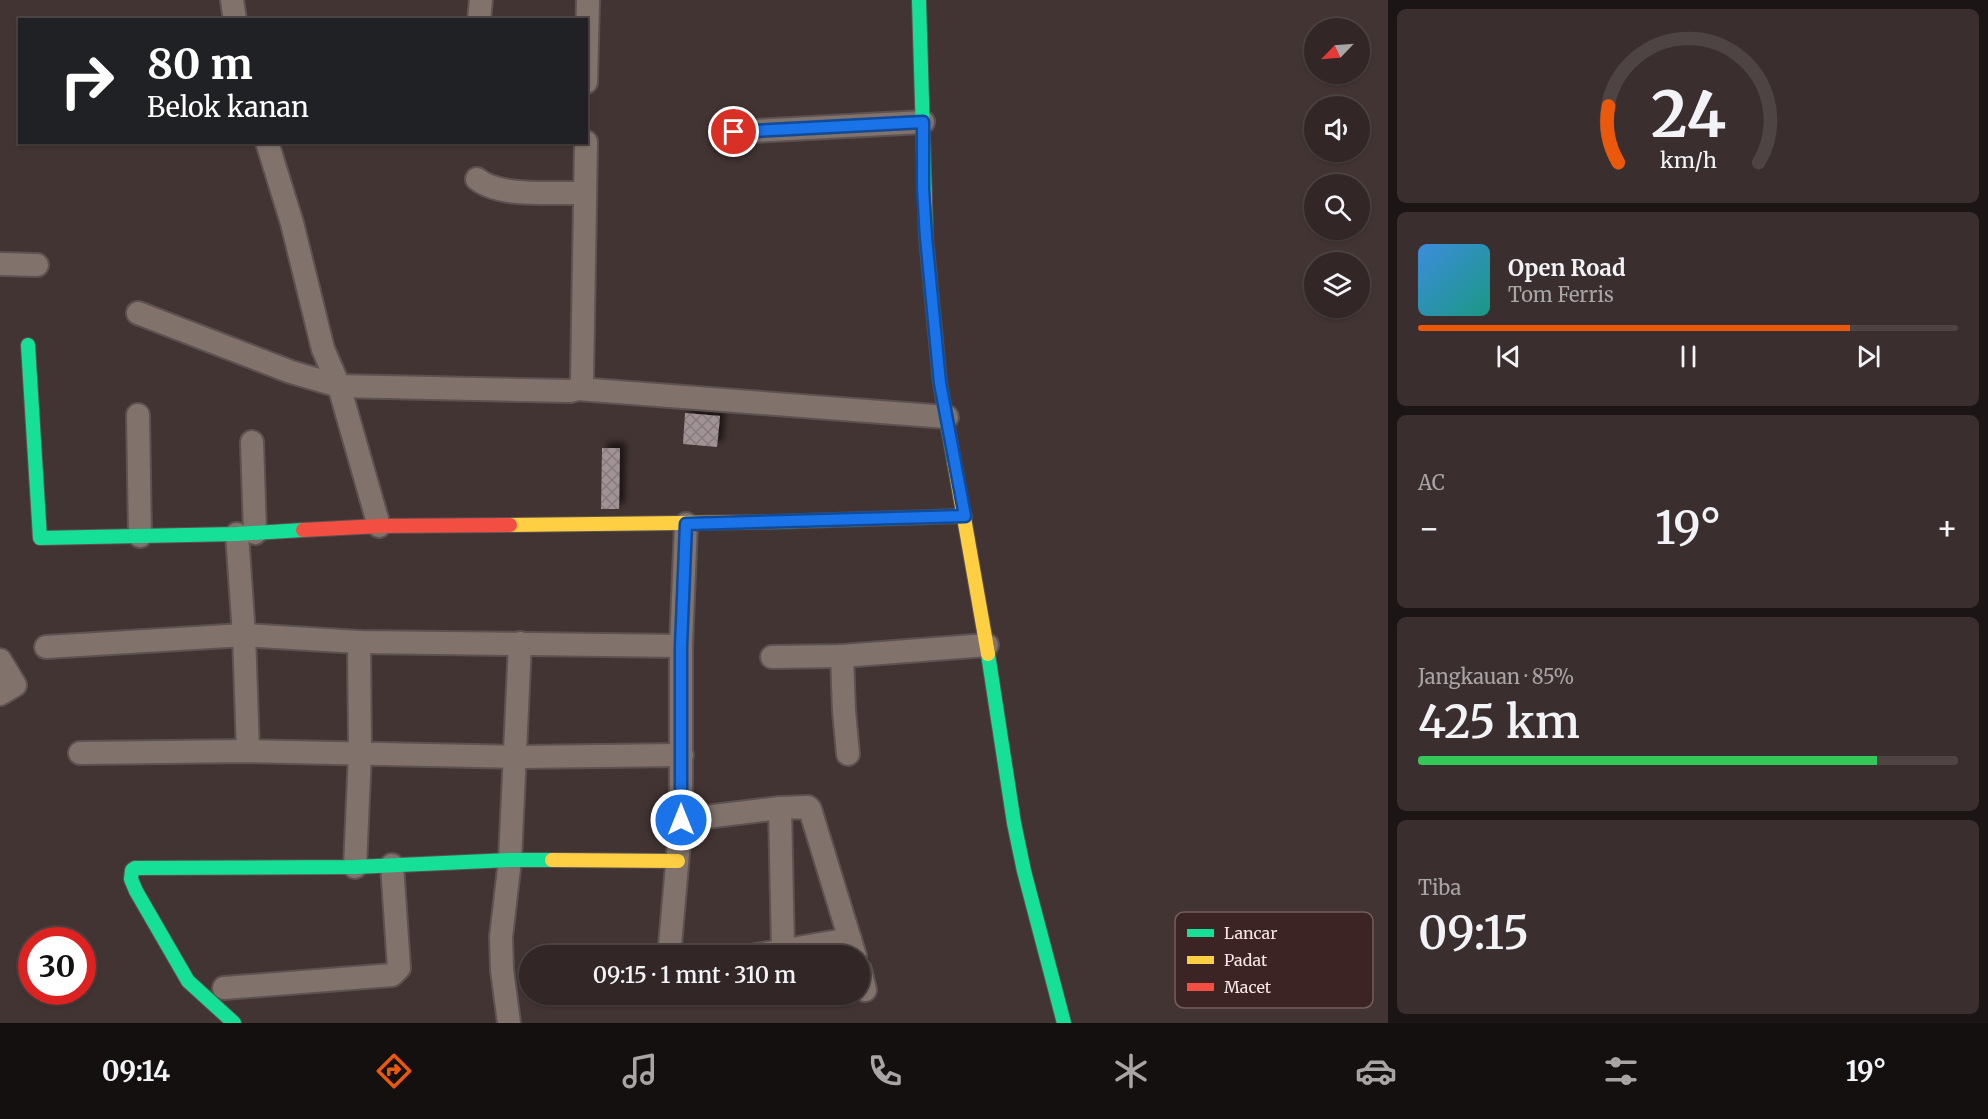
<!DOCTYPE html>
<html lang="id">
<head>
<meta charset="utf-8">
<style>
  :root { --surface:#322726; --page:#3a2f2e; --text:#f1f3f6; --muted:#a8a5a7; --line:#4d4443; --accent:#ea580c }
  body { margin:0; font-family:Merriweather,serif; background:var(--page); color:var(--text); height:100vh; display:flex; flex-direction:column; font-size:22px; white-space:nowrap }
  * { box-sizing:border-box; margin:0 }
  p { font-size:20px; color:var(--muted) }
  .icon { flex:none; width:33px; height:33px; fill:none; stroke:currentColor; stroke-width:2; stroke-linecap:round; stroke-linejoin:round }
  .map { position:relative; flex:1; overflow:hidden }
  .drawer { display:flex; flex-direction:column; gap:9px; padding:9px; background:#1c1515; width:600px }
  .drawer>* { flex:none }
  .guide { position:absolute; left:18px; top:18px; width:570px; height:126px; border-radius:0px; box-shadow:0 2px 4px #0004,0 0 0 2px var(--line); background:#202124; color:#fff; overflow:hidden }
  .needle { width:39px; rotate:245deg }
  .controls { position:absolute; left:1304px; top:18px; display:grid; gap:12px }
  .controls a { display:grid; place-items:center; width:66px; height:66px; border-radius:50%; background:var(--surface); box-shadow:0 2px 4px #0004,0 0 0 2px var(--line); font-size:30px }
  .speed { position:absolute; left:18px; top:927px; display:flex; gap:12px; font-size:30px; font-weight:700; text-align:center }
  .speed>* { display:grid; place-content:center; width:78px; height:78px; border-radius:50%; background:var(--surface); box-shadow:0 2px 4px #0004,0 0 0 2px var(--line); line-height:1 }
  .speed .limit { border:9px solid #d22; background:#fff; color:#111 }
  .pin { position:absolute; display:grid; place-items:center; width:51px; height:51px; color:#fff; margin:-26px; border:3px solid #fff; border-radius:50%; box-shadow:0 2px 6px #0007 }
  .me { position:absolute; width:66px; margin:-33px; rotate:0deg; stroke-linejoin:round; filter:drop-shadow(0 0 4px #0008) }
  .turn { display:flex; align-items:center; gap:21px; height:126px; padding:0 30px; font-size:27px }
  .turn .icon { width:78px; height:78px; stroke-width:2.5 }
  .turn b { display:block; font-size:42px; line-height:51px }
  .big { font-size:45px; font-weight:600; line-height:1.1 }
  .drawer .widget { flex:1; display:flex; flex-direction:column; justify-content:center; gap:9px; min-width:0; padding:0 21px; border-radius:9px; background:var(--page) }
  .drawer .dial { align-items:center; gap:0 }
  .dial svg { height:156px; overflow:visible; fill:none; stroke:var(--line); stroke-width:7; stroke-linecap:round; text-anchor:middle }
  .dial text { fill:var(--text); stroke:none }
  .song { display:flex; align-items:center; gap:18px }
  .cover { width:72px; height:72px; border-radius:9px; background:linear-gradient(135deg,hsl(210 70% 55%),hsl(170 70% 35%)) }
  .played { height:6px; border-radius:3px; background:linear-gradient(90deg,var(--accent) 80%,var(--line) 80%) }
  .keys { display:flex; justify-content:space-around; direction:ltr }
  .heat { display:flex; justify-content:space-between; align-items:center; font-size:33px; direction:ltr }
  .charge { height:9px; border-radius:4px; background:linear-gradient(90deg,#34c759 85%,var(--line) 0) }
  .trip { position:absolute; left:519px; top:945px; width:351px; height:60px; border-radius:30px; background:var(--surface); box-shadow:0 2px 4px #0004,0 0 0 2px var(--line); font-weight:600; line-height:60px; text-align:center }
  .dock { display:flex; height:96px; justify-content:space-around; align-items:center; background:#14100f; color:var(--muted) }
  .dock .icon { width:42px; height:42px }
  .dock .current { color:var(--accent) }
  .dock b { font-size:27px; color:var(--text) }
  main { display:flex; flex:1; min-height:0 }
  .map>svg:first-child { display:block }
</style>
</head>
<body>
<main>
<div class="map">
<svg width="1388" height="1023" viewBox="0 0 1388 1023">
  <defs>
    <pattern id="building-cross-hatch" width="8" height="8" patternUnits="userSpaceOnUse" patternTransform="scale(1.5)"><rect width="8" height="8" fill="#a09295"/><path d="M0 0l8 8M0 8l8-8" fill="none" stroke="#867b7d"/></pattern>
    <filter id="shadow"><feDropShadow dx="5.5" dy="-5.5" stdDeviation="3" flood-color="#0009"/></filter>
  </defs>
  <rect width="100%" height="100%" fill="#423433"/>
  <g fill="url(#building-cross-hatch)" filter="url(#shadow)">
    <path d="M685,413L720,416L717,447L683,444Z"/>
    <path d="M602,448H620L619,509H601Z"/>
  </g>
  <g fill="none" stroke-linecap="round" stroke-linejoin="round">
    <defs>
      <g id="street">
        <path d="M232,0L235,20"/>
        <path d="M479,20L481,0"/>
        <path d="M586,82L588,0"/>
        <path d="M734,132L923,122"/>
        <path d="M267,142L292,223L323,349L339,386L379,526"/>
        <path d="M477,179C500,198 555,192 585,193"/>
        <path d="M0,264L37,265"/>
        <path d="M138,313L291,372L339,386L571,391L578,389L582,381L586,142"/>
        <path d="M578,389L947,417"/>
        <path d="M138,415L140,536"/>
        <path d="M252,442L255,533"/>
        <path d="M237,534L244,635L248,751"/>
        <path d="M46,647L244,635L359,642L681,646"/>
        <path d="M842,656L844,711L848,754"/>
        <path d="M772,657L842,656L987,645"/>
        <path d="M0,660L15,685L0,694"/>
        <path d="M80,753L248,751L516,757L682,755"/>
        <path d="M780,808L783,950"/>
        <path d="M681,820L780,808L808,807L810,809L855,956"/>
        <path d="M355,867L360,752L359,642"/>
        <path d="M669,956L681,820V646L686,524"/>
        <path d="M751,956L850,939"/>
        <path d="M860,970L865,990"/>
        <path d="M224,988L392,975L399,968L392,865"/>
        <path d="M509,1023L502,970L501,937L510,860L520,643"/>
      </g>
      <g id="fast">
        <path d="M919,0L926,237L940,383L954,461"/>
        <path d="M28,345L40,538L237,534L303,530"/>
        <path d="M768,522L965,516"/>
        <path d="M988,654L1014,823L1024,871L1064,1023"/>
        <path d="M234,1023L188,981L136,891L131,879L132,870L135,868L355,867L510,860H552"/>
      </g>
      <g id="slow">
        <path d="M954,461L988,654"/>
        <path d="M510,525L768,522"/>
        <path d="M552,860L678,861"/>
      </g>
      <path id="jam" d="M303,530L379,526L510,525"/>
    </defs>
    <use href="#street" stroke="#5d5151" stroke-width="26"/>
    <use href="#fast" stroke="#5d5151" stroke-width="16"/>
    <use href="#slow" stroke="#5d5151" stroke-width="16"/>
    <use href="#jam" stroke="#5d5151" stroke-width="16"/>
    <use href="#street" stroke="#81736c" stroke-width="22"/>
    <use href="#fast" stroke="#16e098" stroke-width="14"/>
    <use href="#slow" stroke="#ffcf43" stroke-width="14"/>
    <use href="#jam" stroke="#f24e42" stroke-width="14"/>
  </g>
  <g fill="none" stroke-linecap="round" stroke-linejoin="round">
    <defs>
      <path id="route" d="M681,820V646L686,524L965,516L940,383L926,237L923,189V122L734,132"/>
    </defs>
    <use href="#route" stroke="#114b97" stroke-width="15"/>
    <use href="#route" stroke="#1a73e8" stroke-width="10"/>
  </g>
  <rect x="1175" y="912" width="198" height="96" rx="9" fill="#3d2424" stroke="#755e5e" stroke-width="1.5"/>
  <rect x="1187" y="929" width="27" height="8" fill="#16e098"/>
  <rect x="1187" y="956" width="27" height="8" fill="#ffcf43"/>
  <rect x="1187" y="983" width="27" height="8" fill="#f24e42"/>
  <g font-size="16" fill="#f8e7e6">
    <text x="1224" y="939">Lancar</text>
    <text x="1224" y="966">Padat</text>
    <text x="1224" y="993">Macet</text>
  </g>
</svg>
<div class="controls">
<a><svg class="needle" viewBox="-14 -14 28 28"><path d="M0-13l5 13h-10z" fill="#e53935"/><path d="M0 13l5-13h-10z" fill="#a8a5a7"/></svg></a>
<a><svg class="icon" aria-label="sound" viewBox="0 0 24 24"><path d="M4 9h4l5-4v14l-5-4H4zM17 9q2 3 0 6"/></svg></a>
<a><svg class="icon" aria-label="search" viewBox="0 0 24 24"><circle cx="10" cy="10" r="6"/><path d="M15 15l6 6"/></svg></a>
<a><svg class="icon" aria-label="layers" viewBox="0 0 24 24"><path d="M12 4l9 5-9 5-9-5zM3 14l9 5 9-5"/></svg></a>
</div>
<div class="speed"><div class="limit">30</div></div>
<div class="pin" style="left:734px;top:132px;background:#d93025"><svg class="icon" aria-label="arrive" viewBox="0 0 24 24"><path d="M6 21V4h12l-3 4 3 4H6"/></svg></div>
<svg class="me" style="left:681px;top:820px" viewBox="-20 -20 40 40"><circle r="17" fill="#1a73e8" stroke="#fff" stroke-width="3"/><path d="M0-11L8 9 0 5-8 9z" fill="#fff"/></svg>
<div class="trip">09:15 · 1 mnt · 310 m</div>
<div class="guide">
<div class="turn"><svg class="icon" aria-label="right" viewBox="0 0 24 24"><path d="M7 20v-9h11M14 6l5 5-5 5"/></svg><div><b>80 m</b>Belok kanan</div></div>
</div>
</div>
<section class="drawer">
<div class="widget dial"><svg viewBox="0 0 100 80">
<path d="M14 69A42 42 0 1 1 86 69"/>
<path d="M14 69A42 42 0 0 1 9 40" stroke="#ea580c"/>
<text x="50" y="56" font-size="32" font-weight="700">24</text>
<text x="50" y="72" font-size="11">km/h</text>
</svg></div>
<div class="widget">
<div class="song"><i class="cover"></i><div><b>Open Road</b><p>Tom Ferris</p></div></div>
<div class="played"></div>
<div class="keys"><svg class="icon" aria-label="previous" viewBox="0 0 24 24"><path d="M18 5L8 12l10 7zM5 5v14"/></svg><svg class="icon" aria-label="pause" viewBox="0 0 24 24"><path d="M8 5v14M16 5v14"/></svg><svg class="icon" aria-label="next" viewBox="0 0 24 24"><path d="M6 5l10 7-10 7zM19 5v14"/></svg></div>
</div>
<div class="widget"><p>AC</p>
<div class="heat"><a>−</a><b class="big">19°</b><a>+</a></div>
</div>
<div class="widget"><p>Jangkauan · 85%</p><b class="big">425 km</b><div class="charge"></div></div>
<div class="widget"><p>Tiba</p><b class="big">09:15</b></div>
</section>
</main>
<nav class="dock">
<b>09:14</b>
<svg class="icon current" aria-label="directions" viewBox="0 0 24 24"><path d="M12 3l9 9-9 9-9-9zM9 14v-3h6M13 9l2 2-2 2"/></svg>
<svg class="icon" aria-label="music" viewBox="0 0 24 24"><path d="M9 18V5l10-2v13"/><circle cx="6" cy="18" r="3"/><circle cx="16" cy="16" r="3"/></svg>
<svg class="icon" aria-label="phone" viewBox="0 0 24 24"><path d="M5 4h4l2 5-3 2q2 4 5 5l2-3 5 2v4C11 20 4 13 5 4z"/></svg>
<svg class="icon" aria-label="climate" viewBox="0 0 24 24"><path d="M12 3v18M4 7l16 10M4 17L20 7"/></svg>
<svg class="icon" aria-label="car" viewBox="0 0 24 24"><path d="M5 17H2v-5l4-1 3-4h7l3 4 3 1v5h-3M9 17h6M6 11h13"/><circle cx="7" cy="17" r="2"/><circle cx="17" cy="17" r="2"/></svg>
<svg class="icon" aria-label="filters" viewBox="0 0 24 24"><path d="M4 7h16M4 17h16"/><circle cx="9" cy="7" r="2"/><circle cx="15" cy="17" r="2"/></svg>
<b>19°</b>
</nav>
</body>
</html>
